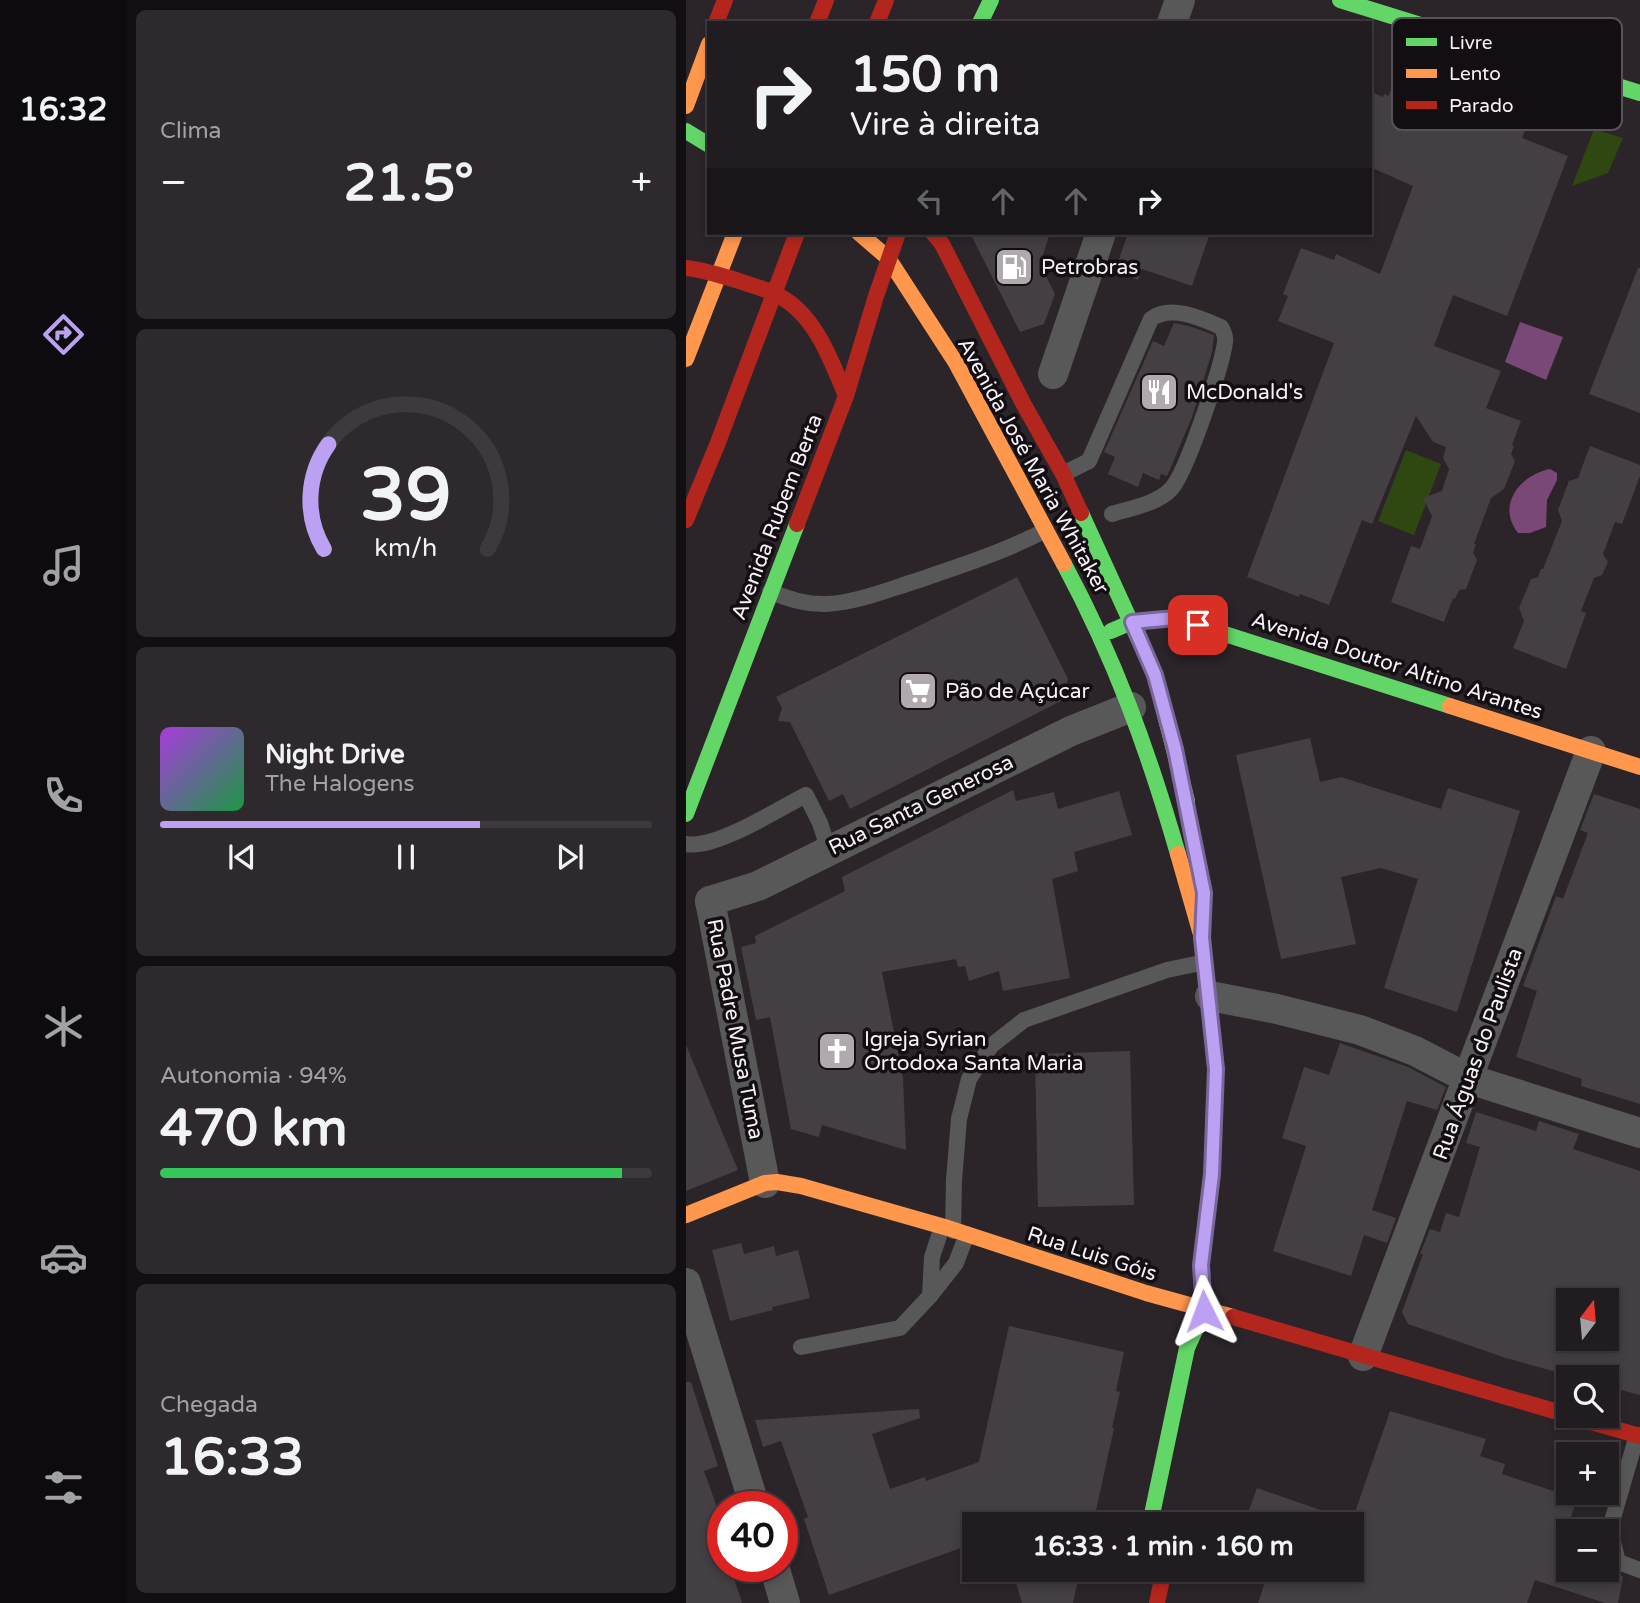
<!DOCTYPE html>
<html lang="pt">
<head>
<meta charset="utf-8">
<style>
  :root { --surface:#201c20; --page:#2d292d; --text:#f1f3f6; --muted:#a2a1a5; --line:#3d3a3e; --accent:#bca0f2 }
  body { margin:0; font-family:"Varela Round",sans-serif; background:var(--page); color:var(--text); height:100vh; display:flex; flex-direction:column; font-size:26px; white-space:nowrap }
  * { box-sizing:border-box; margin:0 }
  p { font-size:23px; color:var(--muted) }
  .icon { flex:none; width:38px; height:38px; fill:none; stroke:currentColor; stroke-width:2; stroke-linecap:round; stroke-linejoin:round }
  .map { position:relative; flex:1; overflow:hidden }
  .panel { display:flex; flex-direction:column; gap:10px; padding:10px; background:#120f12; width:560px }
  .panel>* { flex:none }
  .banner { position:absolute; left:21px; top:21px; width:665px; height:214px; border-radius:0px; box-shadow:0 4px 10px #0003,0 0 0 2px var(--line); background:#201c20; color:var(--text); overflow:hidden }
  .needle { width:46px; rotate:16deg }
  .fabs { position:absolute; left:870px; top:1288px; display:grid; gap:14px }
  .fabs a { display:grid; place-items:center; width:63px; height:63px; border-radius:0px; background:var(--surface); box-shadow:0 4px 10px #0003,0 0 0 2px var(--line); font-size:35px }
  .speed { position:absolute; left:21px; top:1491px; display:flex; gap:14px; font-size:35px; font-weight:700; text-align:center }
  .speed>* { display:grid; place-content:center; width:91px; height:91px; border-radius:50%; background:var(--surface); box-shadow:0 4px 10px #0003,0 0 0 2px var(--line); line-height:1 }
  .speed .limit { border:10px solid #d22; background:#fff; color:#111 }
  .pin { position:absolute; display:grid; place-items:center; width:60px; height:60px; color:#fff; margin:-30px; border-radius:14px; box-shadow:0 4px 10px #0006 }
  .me { position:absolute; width:77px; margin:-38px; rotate:357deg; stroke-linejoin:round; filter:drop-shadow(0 0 5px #0008) }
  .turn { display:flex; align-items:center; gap:24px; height:147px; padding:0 28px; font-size:32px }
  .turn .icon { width:91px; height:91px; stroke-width:2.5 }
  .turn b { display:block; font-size:49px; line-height:60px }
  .lanes { display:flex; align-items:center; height:66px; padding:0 28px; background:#0003; justify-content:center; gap:35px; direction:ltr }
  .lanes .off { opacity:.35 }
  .big { font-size:52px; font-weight:700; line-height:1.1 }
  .panel .card { flex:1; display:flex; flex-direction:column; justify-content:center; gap:10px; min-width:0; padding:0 24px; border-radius:10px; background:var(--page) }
  .panel .dial { align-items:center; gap:0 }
  .dial svg { height:182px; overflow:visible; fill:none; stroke:var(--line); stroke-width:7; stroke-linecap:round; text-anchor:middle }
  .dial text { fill:var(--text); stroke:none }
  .song { display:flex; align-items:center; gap:21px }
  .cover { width:84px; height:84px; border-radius:10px; background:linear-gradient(135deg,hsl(280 70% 55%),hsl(140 70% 35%)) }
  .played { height:7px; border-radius:4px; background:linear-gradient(90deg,var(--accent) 65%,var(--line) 65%) }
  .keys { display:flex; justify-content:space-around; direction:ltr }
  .heat { display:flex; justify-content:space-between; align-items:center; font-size:38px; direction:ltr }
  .charge { height:10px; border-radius:5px; background:linear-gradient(90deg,#34c759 94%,var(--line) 0) }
  .trip { position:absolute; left:276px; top:1512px; width:402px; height:70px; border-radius:0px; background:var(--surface); box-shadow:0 4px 10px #0003,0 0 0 2px var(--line); font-weight:700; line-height:70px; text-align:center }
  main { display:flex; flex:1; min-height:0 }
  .dock { display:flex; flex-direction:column; width:126px; justify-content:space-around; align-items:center; background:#0d0b0d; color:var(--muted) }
  .dock .icon { width:49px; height:49px }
  .dock .on { color:var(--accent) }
  .dock b { font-size:32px; color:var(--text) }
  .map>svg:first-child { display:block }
</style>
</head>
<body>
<main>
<nav class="dock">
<b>16:32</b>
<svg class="icon on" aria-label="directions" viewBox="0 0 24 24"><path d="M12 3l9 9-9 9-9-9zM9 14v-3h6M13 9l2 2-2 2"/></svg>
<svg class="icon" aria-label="music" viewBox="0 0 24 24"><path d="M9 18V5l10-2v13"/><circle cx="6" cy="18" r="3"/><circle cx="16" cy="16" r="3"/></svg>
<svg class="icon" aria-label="phone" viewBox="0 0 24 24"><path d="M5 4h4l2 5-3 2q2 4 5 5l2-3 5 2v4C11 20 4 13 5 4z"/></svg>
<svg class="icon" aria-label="climate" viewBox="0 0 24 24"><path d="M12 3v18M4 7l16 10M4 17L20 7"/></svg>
<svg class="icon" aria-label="car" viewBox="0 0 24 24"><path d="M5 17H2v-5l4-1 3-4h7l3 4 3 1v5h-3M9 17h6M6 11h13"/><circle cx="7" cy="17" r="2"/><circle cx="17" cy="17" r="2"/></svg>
<svg class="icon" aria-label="filters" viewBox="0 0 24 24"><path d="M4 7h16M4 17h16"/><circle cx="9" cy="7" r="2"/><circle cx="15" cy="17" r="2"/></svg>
</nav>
<section class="panel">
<div class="card"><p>Clima</p>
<div class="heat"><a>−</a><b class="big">21.5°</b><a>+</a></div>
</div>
<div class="card dial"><svg viewBox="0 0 100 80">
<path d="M14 69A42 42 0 1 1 86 69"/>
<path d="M14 69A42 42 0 0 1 16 23" stroke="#bca0f2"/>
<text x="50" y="56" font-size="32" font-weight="700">39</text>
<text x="50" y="72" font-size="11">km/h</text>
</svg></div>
<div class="card">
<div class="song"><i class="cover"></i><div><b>Night Drive</b><p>The Halogens</p></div></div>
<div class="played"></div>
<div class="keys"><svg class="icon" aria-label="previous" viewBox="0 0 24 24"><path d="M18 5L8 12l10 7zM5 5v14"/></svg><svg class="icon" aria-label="pause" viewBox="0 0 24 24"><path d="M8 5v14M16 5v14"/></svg><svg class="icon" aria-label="next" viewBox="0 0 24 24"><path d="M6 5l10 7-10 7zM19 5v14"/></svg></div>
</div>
<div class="card"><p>Autonomia · 94%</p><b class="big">470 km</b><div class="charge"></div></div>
<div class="card"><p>Chegada</p><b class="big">16:33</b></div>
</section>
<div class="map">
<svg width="954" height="1603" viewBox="0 0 954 1603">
  <rect width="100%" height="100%" fill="#2b252a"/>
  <g fill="#2f4710">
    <path d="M908,129L937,138L922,173L886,186Z"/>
    <path d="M720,450L755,464L728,535L692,521Z"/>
  </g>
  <g fill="#794877">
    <path d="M834,322L877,337L860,380L819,362Z"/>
    <path d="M864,469L871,473V480L861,500L860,527L844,533H832C810,505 834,475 864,469Z"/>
  </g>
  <g fill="#433f42" fill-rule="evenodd">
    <path d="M768,86L847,110L836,138L882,156L821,316L767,295L748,346L815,371L800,408L835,421L826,445L828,446L825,454L829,461L818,489L805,498L788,544H790L787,553L791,560L780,589L773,590L769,599L767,598L758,622L705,602L725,546L734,549L746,516L737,498L756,491L763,469L757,458L760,447L747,442L730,416L686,524L676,520L643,605L614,594L613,597L561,577L648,343L592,321L602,296L597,294L615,248L648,260L650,254L694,274L727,186L684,167V91L697,97L698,94L703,96L704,91L758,112Z"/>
    <path d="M284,233H364L354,264L369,294L358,324L334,332Z"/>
    <path d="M442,233H524L506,286L456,269L452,280L429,271Z"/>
    <path d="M952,268H954V413L903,394Z"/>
    <path d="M488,323L506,327L528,335L526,352L506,417L482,474L481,476L475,474L473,480L457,473L452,487L422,474L429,457L418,452L467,341L478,346Z"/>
    <path d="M904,446L954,465V476L936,524L929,522L917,554L922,562L916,575L908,578L895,611L900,613L880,669L827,648L838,621L833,608L845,579L852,577L855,569H857L876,521L872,510L883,481L892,478Z"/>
    <path d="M331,577L382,679L375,701L164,809L157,794L143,801L104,722L92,721L96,708L90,697Z"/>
    <path d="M624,738L634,782L655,777L755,809L762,788L834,811L771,1012L698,988L732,879L695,868L655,877L670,944L595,959L550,755Z"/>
    <path d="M327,790L330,801L368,792L372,809L433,791L446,835L388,852L392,871L366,879L384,978L317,991L313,971L283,981L279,966L272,967L270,959L196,972L217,1078L220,1150L136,1125L133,1137L105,1129L84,1017L70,1020L55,947L70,943L69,936L159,891L156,877Z"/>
    <path d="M908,794L954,809V1104L895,1086L896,1079L830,1057L851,991L837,986L870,896L877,899L902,833L894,830Z"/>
    <path d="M654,1043L722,1067L760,1087L751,1110L721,1101L686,1210L710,1218L701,1243L678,1235L665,1276L587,1251L620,1146L596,1138L618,1067L643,1075Z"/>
    <path d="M0,1045L52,1170L0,1191Z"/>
    <path d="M444,1051L448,1205L352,1207L349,1054Z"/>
    <path d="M790,1112L850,1131L853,1121L893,1134L887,1149L954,1171V1395L920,1386V1377H888L820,1358L722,1324L716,1312L737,1254H734L744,1229L754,1232L760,1213L773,1217L794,1147L780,1143ZM882,1300H920V1339H882Z"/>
    <path d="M55,1243L58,1254L88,1246L90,1256L112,1250L124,1298L86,1307L87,1310L44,1321L26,1250Z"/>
    <path d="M323,1326L438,1352L430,1391L434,1392L426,1428H428L407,1524H289V1543L143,1595L118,1519L122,1517L95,1441L77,1447L69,1420L233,1409L234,1418L186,1434L204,1489L239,1477L240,1481L293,1462Z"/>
    <path d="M0,1382H5L32,1466L18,1471L37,1524V1566H44L56,1603H0Z"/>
    <path d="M704,1411L800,1439L794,1456L819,1464L816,1474L891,1499L880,1532L882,1534V1570H920V1564L925,1569L937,1577L932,1603H919L849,1580L841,1603H572L583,1570H667V1524H582L561,1516L571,1488L666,1521Z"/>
    <path d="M326,1570H394L387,1603H336Z"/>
  </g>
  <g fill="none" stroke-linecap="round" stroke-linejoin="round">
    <g stroke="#585858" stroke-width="16">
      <path d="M377,474L403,461L465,319C484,304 515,318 535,327C538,332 540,336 539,342C536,366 500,474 485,489C471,504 445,508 426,514"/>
      <path d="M84,592C104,599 120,605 141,604C172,602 201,590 230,581C274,566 318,552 360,530"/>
      <path d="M0,844C29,850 92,809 120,795L134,823L143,851"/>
      <path d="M267,1231L268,1180L273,1119L283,1079L305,1046L338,1020L481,970L519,962"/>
      <path d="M244,1296L246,1257L256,1227"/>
      <path d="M115,1347L214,1328L244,1296L270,1263L281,1234"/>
      <path d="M951,1435L927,1518L925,1534L932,1562L954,1570"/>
    </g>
    <g stroke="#585858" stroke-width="30">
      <path d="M486,23L494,0"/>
      <path d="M367,374L415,233"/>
      <path d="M24,901L72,886L385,731L445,707"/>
      <path d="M24,901L79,1183"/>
      <path d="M524,996L591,1009L674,1030L729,1051L783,1079L954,1133"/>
      <path d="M0,1283L69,1507"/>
      <path d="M677,1356L905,751"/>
      <path d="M88,1566L99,1603"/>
    </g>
    <g stroke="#63d668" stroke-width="16">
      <path d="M654,0L954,93"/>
      <path d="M294,23L305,0"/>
      <path d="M0,131L23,145"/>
      <path d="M395,513L469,675L501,801"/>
      <path d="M378,564C429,659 462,750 492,854"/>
      <path d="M425,631L446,622L489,618L764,706"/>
      <path d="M0,814L111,524"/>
      <path d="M464,1524L501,1348L518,1311L515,1265L521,1212"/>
    </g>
    <g stroke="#ff974d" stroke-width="16">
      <path d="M0,106L23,44"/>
      <path d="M173,233L202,258L270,363L378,564"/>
      <path d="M0,359L49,233"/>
      <path d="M764,706L954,767"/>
      <path d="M492,854L516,938L530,1069L526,1174L521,1212"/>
      <path d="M0,1215L79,1183L91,1182L115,1186L262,1228L460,1293L547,1317"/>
    </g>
    <g stroke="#b3261e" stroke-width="16">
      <path d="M30,23L39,0"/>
      <path d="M131,23L140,0"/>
      <path d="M191,23L200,0"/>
      <path d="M247,233L256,244L338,405L377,474L395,513"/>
      <path d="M0,268C19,270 36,276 53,281C67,286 82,289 95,297C130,317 145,360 160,396"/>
      <path d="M0,520L31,445L111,233"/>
      <path d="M111,524L160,396L190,296L212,233"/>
      <path d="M547,1317L882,1415"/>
      <path d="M884,1416L954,1436"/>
      <path d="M471,1603L478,1570"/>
    </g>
  </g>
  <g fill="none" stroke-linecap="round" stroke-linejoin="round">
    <defs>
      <path id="route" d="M512,625L489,618L446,622L469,675L489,749L518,893L516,938L530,1069L526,1174L515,1265L518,1311"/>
    </defs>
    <use href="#route" stroke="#7a689d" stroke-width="18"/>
    <use href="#route" stroke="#bca0f2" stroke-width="12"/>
  </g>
  <defs>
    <symbol id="fuel-square" viewBox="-11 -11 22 22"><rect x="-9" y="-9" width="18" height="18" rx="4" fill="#b0aaaf" stroke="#120e12"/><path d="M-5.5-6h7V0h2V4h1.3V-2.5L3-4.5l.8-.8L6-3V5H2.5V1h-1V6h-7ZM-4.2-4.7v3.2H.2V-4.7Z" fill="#fff"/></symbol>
    <symbol id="restaurant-square" viewBox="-11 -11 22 22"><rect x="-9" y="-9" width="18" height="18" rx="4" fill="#b0aaaf" stroke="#120e12"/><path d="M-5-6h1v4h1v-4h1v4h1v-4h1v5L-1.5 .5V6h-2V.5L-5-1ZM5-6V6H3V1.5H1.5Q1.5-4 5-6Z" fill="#fff"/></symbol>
    <symbol id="supermarket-square" viewBox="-11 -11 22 22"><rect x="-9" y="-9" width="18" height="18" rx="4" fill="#b0aaaf" stroke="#120e12"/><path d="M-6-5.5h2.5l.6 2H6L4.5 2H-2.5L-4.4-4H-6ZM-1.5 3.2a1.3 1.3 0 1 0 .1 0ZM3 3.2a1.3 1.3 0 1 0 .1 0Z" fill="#fff"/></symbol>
    <symbol id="church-square" viewBox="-11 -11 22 22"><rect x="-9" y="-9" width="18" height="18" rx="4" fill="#b0aaaf" stroke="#120e12"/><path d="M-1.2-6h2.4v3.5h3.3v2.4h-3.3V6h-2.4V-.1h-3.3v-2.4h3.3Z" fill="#fff"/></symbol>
  </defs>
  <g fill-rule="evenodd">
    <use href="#fuel-square" x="306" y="245" width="44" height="44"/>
    <use href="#restaurant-square" x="451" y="370" width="44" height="44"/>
    <use href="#supermarket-square" x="210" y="669" width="44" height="44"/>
    <use href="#church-square" x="129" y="1029" width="44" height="44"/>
  </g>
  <g text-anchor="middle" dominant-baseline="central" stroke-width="7" stroke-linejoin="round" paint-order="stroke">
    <g font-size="21" fill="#f7f1f7" stroke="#120e12" text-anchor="start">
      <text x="355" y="267">Petrobras</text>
      <text x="500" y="392">McDonald's</text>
      <text x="259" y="691">Pão de Açúcar</text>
      <text x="178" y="1039">Igreja Syrian<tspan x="178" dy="24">Ortodoxa Santa Maria</tspan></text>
    </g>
    <g font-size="21" fill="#f7f1f7" stroke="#120e12">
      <text transform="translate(347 466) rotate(61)">Avenida José Maria Whitaker</text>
      <text transform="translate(91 517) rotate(-69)">Avenida Rubem Berta</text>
      <text transform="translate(711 666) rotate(18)">Avenida Doutor Altino Arantes</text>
      <text transform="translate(235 805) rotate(-26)">Rua Santa Generosa</text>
      <text transform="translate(49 1029) rotate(79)">Rua Padre Musa Tuma</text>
      <text transform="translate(792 1054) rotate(-70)">Rua Águas do Paulista</text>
      <text transform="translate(406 1254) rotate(18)">Rua Luis Góis</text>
    </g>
  </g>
  <rect x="706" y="18" width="230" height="112" rx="10" fill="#120e12" stroke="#575257" stroke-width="2"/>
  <rect x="720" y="38" width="31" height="8" fill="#63d668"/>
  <rect x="720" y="69" width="31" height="9" fill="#ff974d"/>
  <rect x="720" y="101" width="31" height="8" fill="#b3261e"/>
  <g font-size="19" fill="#f7f1f7">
    <text x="763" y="49">Livre</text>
    <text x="763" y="80">Lento</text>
    <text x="763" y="112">Parado</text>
  </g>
</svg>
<div class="fabs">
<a><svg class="needle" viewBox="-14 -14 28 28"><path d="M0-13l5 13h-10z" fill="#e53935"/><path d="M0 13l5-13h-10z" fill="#a2a1a5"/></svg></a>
<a><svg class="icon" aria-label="search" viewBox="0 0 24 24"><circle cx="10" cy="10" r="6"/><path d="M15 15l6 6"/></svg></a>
<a>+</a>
<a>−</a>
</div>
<div class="speed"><div class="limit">40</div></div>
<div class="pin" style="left:512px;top:625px;background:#d93025"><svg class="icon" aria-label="arrive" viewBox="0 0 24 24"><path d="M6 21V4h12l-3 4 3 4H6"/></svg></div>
<svg class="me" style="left:518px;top:1311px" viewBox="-20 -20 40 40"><path d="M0-17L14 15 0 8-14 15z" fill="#bca0f2" stroke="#fff" stroke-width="4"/></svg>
<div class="trip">16:33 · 1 min · 160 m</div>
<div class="banner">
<div class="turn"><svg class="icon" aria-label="right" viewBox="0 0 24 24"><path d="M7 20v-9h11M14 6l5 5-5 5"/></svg><div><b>150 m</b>Vire à direita</div></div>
<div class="lanes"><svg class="icon off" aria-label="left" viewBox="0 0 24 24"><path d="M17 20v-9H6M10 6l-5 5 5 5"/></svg><svg class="icon off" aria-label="ahead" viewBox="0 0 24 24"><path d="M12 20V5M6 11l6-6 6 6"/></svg><svg class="icon off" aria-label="ahead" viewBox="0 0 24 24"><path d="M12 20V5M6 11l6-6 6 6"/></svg><svg class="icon" aria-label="right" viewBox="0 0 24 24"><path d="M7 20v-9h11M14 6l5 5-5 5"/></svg></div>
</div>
</div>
</main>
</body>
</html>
